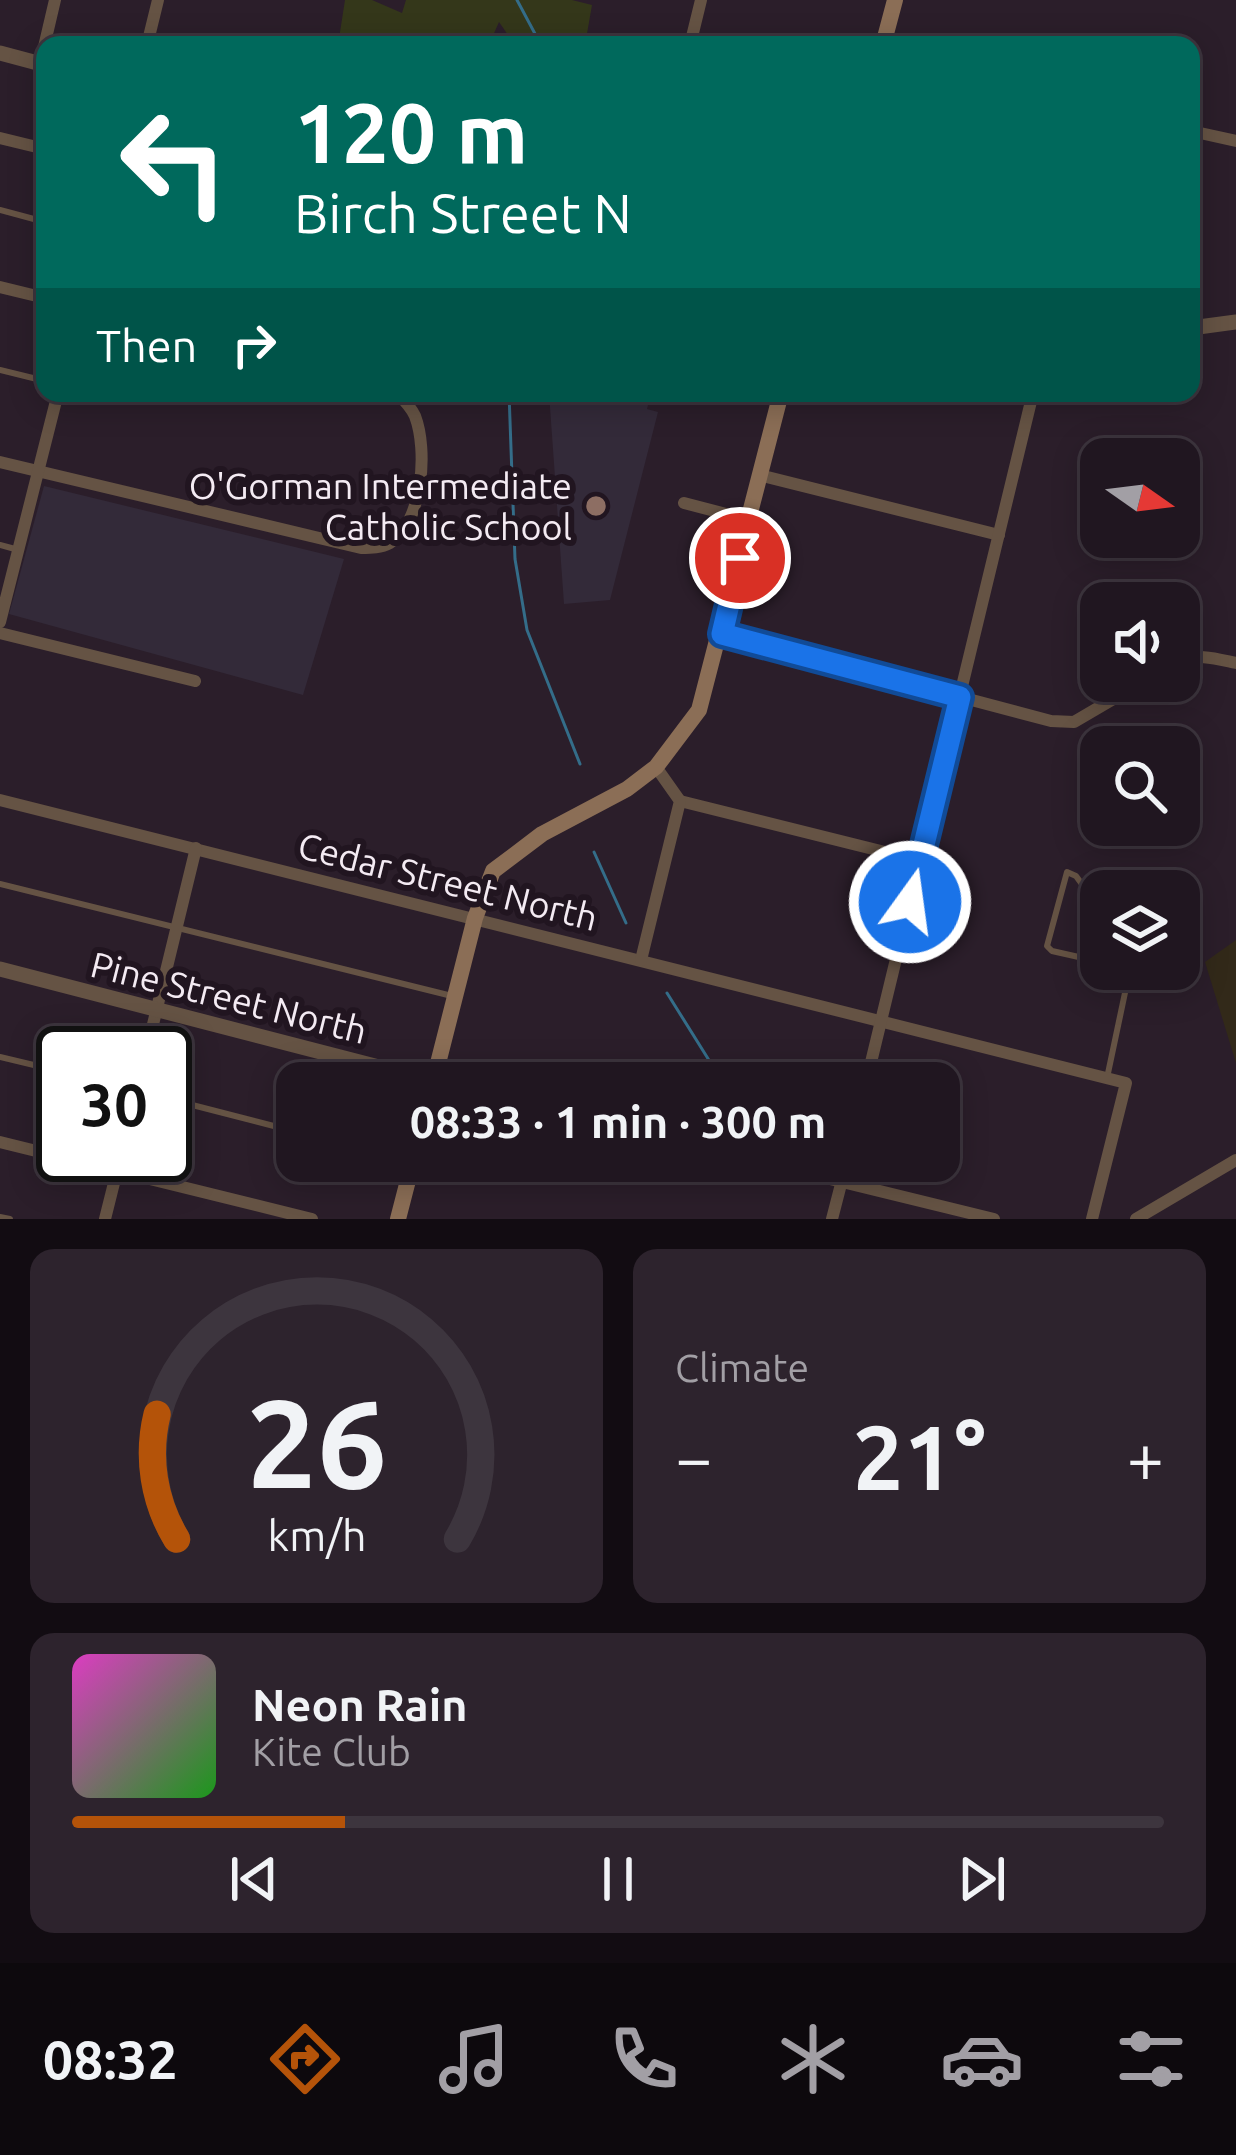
<!DOCTYPE html>
<html lang="en">
<head>
<meta charset="utf-8">
<style>
  :root { --surface:#201620; --page:#2d232d; --text:#f1f3f6; --muted:#a29fa5; --line:#3d353e; --accent:#b45309 }
  body { margin:0; font-family:Ubuntu,sans-serif; background:var(--page); color:var(--text); height:100vh; display:flex; flex-direction:column; font-size:45px; white-space:nowrap }
  * { box-sizing:border-box; margin:0 }
  p { font-size:39px; color:var(--muted) }
  .icon { flex:none; width:66px; height:66px; fill:none; stroke:currentColor; stroke-width:2; stroke-linecap:round; stroke-linejoin:round }
  .map { position:relative; height:1219px; overflow:hidden }
  .sheet { display:flex; flex-direction:column; gap:30px; padding:30px; background:#120c12; flex:1 }
  .sheet>* { flex:none }
  .hud { position:absolute; left:36px; top:36px; width:1164px; height:366px; border-radius:24px; box-shadow:0 6px 30px #0003,0 0 0 3px var(--line); background:#00695c; color:#fff; overflow:hidden }
  .needle { width:78px; rotate:104deg }
  .buttons { position:absolute; left:1080px; top:438px; display:grid; gap:24px }
  .buttons a { display:grid; place-items:center; width:120px; height:120px; border-radius:24px; background:var(--surface); box-shadow:0 6px 30px #0003,0 0 0 3px var(--line); font-size:60px }
  .speed { position:absolute; left:36px; top:1026px; display:flex; gap:24px; font-size:60px; font-weight:700; text-align:center }
  .speed>* { display:grid; place-content:center; width:156px; height:156px; border-radius:50%; background:var(--surface); box-shadow:0 6px 30px #0003,0 0 0 3px var(--line); line-height:1 }
  .speed .limit { border:6px solid #111; border-radius:18px; background:#fff; color:#111 }
  .pin { position:absolute; display:grid; place-items:center; width:102px; height:102px; color:#fff; margin:-51px; border:6px solid #fff; border-radius:50%; box-shadow:0 3px 12px #0007 }
  .me { position:absolute; width:132px; margin:-66px; rotate:14deg; stroke-linejoin:round; filter:drop-shadow(0 0 9px #0008) }
  .turn { display:flex; align-items:center; gap:42px; height:252px; padding:0 60px; font-size:54px }
  .turn .icon { width:156px; height:156px; stroke-width:2.5 }
  .turn b { display:block; font-size:84px; line-height:102px }
  .then { display:flex; align-items:center; height:114px; padding:0 60px; background:#0003; gap:24px; font-size:45px }
  .big { font-size:90px; font-weight:700; line-height:1.1 }
  .sheet .widget { flex:1; display:flex; flex-direction:column; justify-content:center; gap:18px; min-width:0; padding:0 42px; border-radius:24px; background:var(--page) }
  .sheet .dial { align-items:center; gap:0 }
  .dial svg { height:312px; overflow:visible; fill:none; stroke:var(--line); stroke-width:7; stroke-linecap:round; text-anchor:middle }
  .dial text { fill:var(--text); stroke:none }
  .song { display:flex; align-items:center; gap:36px }
  .cover { width:144px; height:144px; border-radius:18px; background:linear-gradient(135deg,hsl(310 70% 55%),hsl(120 70% 35%)) }
  .played { height:12px; border-radius:6px; background:linear-gradient(90deg,var(--accent) 25%,var(--line) 25%) }
  .keys { display:flex; justify-content:space-around; direction:ltr }
  .heat { display:flex; justify-content:space-between; align-items:center; font-size:66px; direction:ltr }
  .sheet .tiles { flex:1; display:grid; gap:30px; grid-template-columns:1fr 1fr }
  .widget:last-child { grid-column:span 2 }
  .trip { position:absolute; left:276px; top:1062px; width:684px; height:120px; border-radius:24px; background:var(--surface); box-shadow:0 6px 30px #0003,0 0 0 3px var(--line); font-weight:700; line-height:120px; text-align:center }
  .tabs { display:flex; height:192px; justify-content:space-around; align-items:center; background:#0d090d; color:var(--muted) }
  .tabs .icon { width:84px; height:84px }
  .tabs .on { color:var(--accent) }
  .tabs b { font-size:54px; color:var(--text) }
  .map>svg:first-child { display:block }
</style>
</head>
<body>
<div class="map">
<svg width="1236" height="1219" viewBox="0 0 1236 1219">
  <rect width="100%" height="100%" fill="#2b1e2a"/>
  <path fill="#322919" d="M1236,940V1063L1205,962Z"/>
  <g fill="#332a39">
    <path d="M549,393H651L647,409L658,412L610,600L564,604Z"/>
    <path d="M44,486L344,559L303,695L9,614Z"/>
  </g>
  <path fill="#34371a" d="M345,0H372L402,13L406,0H572L592,5L585,45H515L499,22L491,40L474,45H338Z"/>
  <g fill="none" stroke-linecap="round" stroke-linejoin="round">
    <g stroke="#346d89" stroke-width="3">
      <path d="M517,0L541,45"/>
      <path d="M509,393L515,559L527,630L580,764"/>
      <path d="M594,852L626,923"/>
      <path d="M667,993L717,1073"/>
    </g>
    <g stroke="#655344" stroke-width="6">
      <path d="M0,210L45,222"/>
      <path d="M0,370L45,381"/>
      <path d="M0,545L15,549"/>
      <path d="M0,884L452,996"/>
      <path d="M1080,957L1092,898L1076,876L1067,872L1047,946L1052,951L1101,962"/>
      <path d="M0,1057L63,1072"/>
      <path d="M1107,1078L1126,988L1120,969"/>
      <path d="M165,1098L297,1132"/>
      <path d="M0,1217L10,1219"/>
    </g>
    <g stroke="#655344" stroke-width="12">
      <path d="M147,45L158,0"/>
      <path d="M690,45L701,0"/>
      <path d="M40,64L55,0"/>
      <path d="M1191,131L1236,141"/>
      <path d="M0,138L45,149"/>
      <path d="M0,287L45,298"/>
      <path d="M0,462L361,548C371,548 381,548 390,543C423,522 428,450 415,416C411,407 403,399 397,393"/>
      <path d="M759,475L999,535"/>
      <path d="M684,503L749,520"/>
      <path d="M0,622L58,393"/>
      <path d="M0,633L195,681"/>
      <path d="M722,634L1051,721L1074,722L1144,681"/>
      <path d="M1179,661C1198,653 1217,659 1236,663"/>
      <path d="M0,800L1126,1083L1092,1219"/>
      <path d="M680,801L921,861"/>
      <path d="M641,960L680,801L656,767"/>
      <path d="M146,1053L196,848"/>
      <path d="M866,1083L1033,393"/>
      <path d="M0,1142L312,1219"/>
      <path d="M757,1161L994,1219"/>
      <path d="M105,1219L121,1155"/>
      <path d="M832,1219L847,1161"/>
      <path d="M1136,1219L1236,1160"/>
    </g>
    <g stroke="#655344" stroke-width="15">
      <path d="M0,53L45,65"/>
      <path d="M1191,328L1236,322"/>
      <path d="M0,969L433,1081"/>
    </g>
    <g stroke="#8b6e56" stroke-width="16">
      <path d="M883,45L895,0"/>
      <path d="M433,1083L475,918L493,871L542,834L627,789L656,767L699,710L781,393"/>
      <path d="M398,1219L413,1161"/>
    </g>
  </g>
  <g fill="none" stroke-linecap="round" stroke-linejoin="round">
    <defs>
      <path id="route" d="M740,558L722,634L960,697L910,902"/>
    </defs>
    <use href="#route" stroke="#114b97" stroke-width="30"/>
    <use href="#route" stroke="#1a73e8" stroke-width="21"/>
  </g>
  <circle fill="#8d6e63" stroke="#211520" stroke-width="4.5" cx="596" cy="506" r="12"/>
  <g text-anchor="middle" dominant-baseline="central" stroke-width="12" stroke-linejoin="round" paint-order="stroke">
    <g font-size="36" fill="#f4ebf3" stroke="#211520" text-anchor="end">
      <text x="572" y="485">O'Gorman Intermediate<tspan x="572" dy="41">Catholic School</tspan></text>
    </g>
    <g font-size="36" fill="#f4ebf3" stroke="#211520">
      <text transform="translate(448 881) rotate(14)">Cedar Street North</text>
      <text transform="translate(229 997) rotate(14)">Pine Street North</text>
    </g>
  </g>
</svg>
<div class="buttons">
<a><svg class="needle" viewBox="-14 -14 28 28"><path d="M0-13l5 13h-10z" fill="#e53935"/><path d="M0 13l5-13h-10z" fill="#a29fa5"/></svg></a>
<a><svg class="icon" aria-label="sound" viewBox="0 0 24 24"><path d="M4 9h4l5-4v14l-5-4H4zM17 9q2 3 0 6"/></svg></a>
<a><svg class="icon" aria-label="search" viewBox="0 0 24 24"><circle cx="10" cy="10" r="6"/><path d="M15 15l6 6"/></svg></a>
<a><svg class="icon" aria-label="layers" viewBox="0 0 24 24"><path d="M12 4l9 5-9 5-9-5zM3 14l9 5 9-5"/></svg></a>
</div>
<div class="speed"><div class="limit">30</div></div>
<div class="pin" style="left:740px;top:558px;background:#d93025"><svg class="icon" aria-label="arrive" viewBox="0 0 24 24"><path d="M6 21V4h12l-3 4 3 4H6"/></svg></div>
<svg class="me" style="left:910px;top:902px" viewBox="-20 -20 40 40"><circle r="17" fill="#1a73e8" stroke="#fff" stroke-width="3"/><path d="M0-11L8 9 0 5-8 9z" fill="#fff"/></svg>
<div class="trip">08:33 · 1 min · 300 m</div>
<div class="hud">
<div class="turn"><svg class="icon" aria-label="left" viewBox="0 0 24 24"><path d="M17 20v-9H6M10 6l-5 5 5 5"/></svg><div><b>120 m</b>Birch Street N</div></div>
<div class="then">Then<svg class="icon" aria-label="right" viewBox="0 0 24 24"><path d="M7 20v-9h11M14 6l5 5-5 5"/></svg></div>
</div>
</div>
<section class="sheet">
<div class="tiles">
<div class="widget dial"><svg viewBox="0 0 100 80">
<path d="M14 69A42 42 0 1 1 86 69"/>
<path d="M14 69A42 42 0 0 1 9 37" stroke="#b45309"/>
<text x="50" y="56" font-size="32" font-weight="700">26</text>
<text x="50" y="72" font-size="11">km/h</text>
</svg></div>
<div class="widget"><p>Climate</p>
<div class="heat"><a>−</a><b class="big">21°</b><a>+</a></div>
</div>
<div class="widget">
<div class="song"><i class="cover"></i><div><b>Neon Rain</b><p>Kite Club</p></div></div>
<div class="played"></div>
<div class="keys"><svg class="icon" aria-label="previous" viewBox="0 0 24 24"><path d="M18 5L8 12l10 7zM5 5v14"/></svg><svg class="icon" aria-label="pause" viewBox="0 0 24 24"><path d="M8 5v14M16 5v14"/></svg><svg class="icon" aria-label="next" viewBox="0 0 24 24"><path d="M6 5l10 7-10 7zM19 5v14"/></svg></div>
</div>
</div>
</section>
<nav class="tabs">
<b>08:32</b>
<svg class="icon on" aria-label="directions" viewBox="0 0 24 24"><path d="M12 3l9 9-9 9-9-9zM9 14v-3h6M13 9l2 2-2 2"/></svg>
<svg class="icon" aria-label="music" viewBox="0 0 24 24"><path d="M9 18V5l10-2v13"/><circle cx="6" cy="18" r="3"/><circle cx="16" cy="16" r="3"/></svg>
<svg class="icon" aria-label="phone" viewBox="0 0 24 24"><path d="M5 4h4l2 5-3 2q2 4 5 5l2-3 5 2v4C11 20 4 13 5 4z"/></svg>
<svg class="icon" aria-label="climate" viewBox="0 0 24 24"><path d="M12 3v18M4 7l16 10M4 17L20 7"/></svg>
<svg class="icon" aria-label="car" viewBox="0 0 24 24"><path d="M5 17H2v-5l4-1 3-4h7l3 4 3 1v5h-3M9 17h6M6 11h13"/><circle cx="7" cy="17" r="2"/><circle cx="17" cy="17" r="2"/></svg>
<svg class="icon" aria-label="filters" viewBox="0 0 24 24"><path d="M4 7h16M4 17h16"/><circle cx="9" cy="7" r="2"/><circle cx="15" cy="17" r="2"/></svg>
</nav>
</body>
</html>
